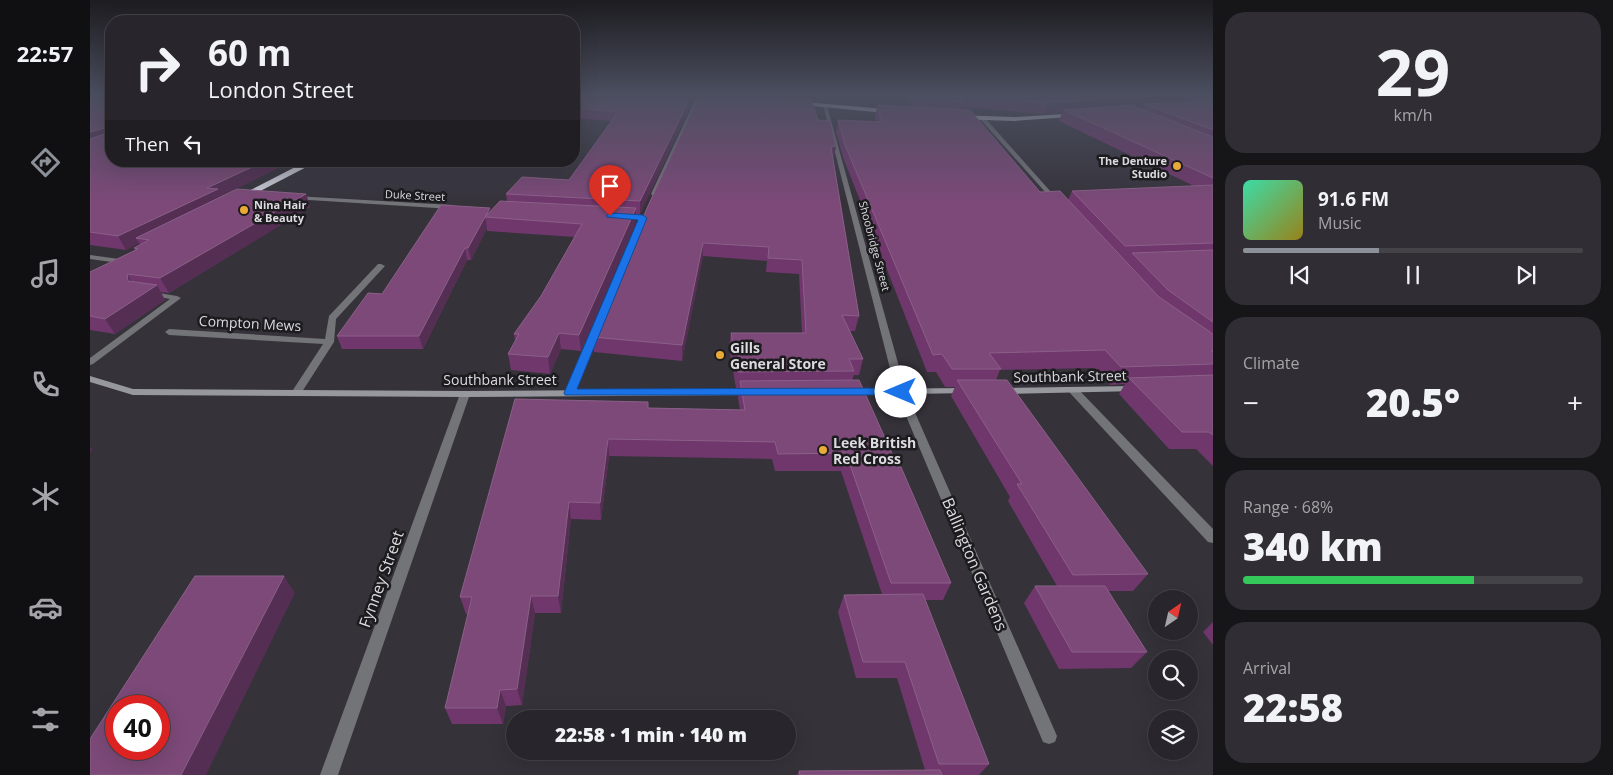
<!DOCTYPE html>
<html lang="en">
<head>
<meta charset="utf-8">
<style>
  :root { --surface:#28262c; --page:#302e34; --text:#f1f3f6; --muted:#a5a5a9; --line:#444348; --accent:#8c9099 }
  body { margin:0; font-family:"Open Sans",sans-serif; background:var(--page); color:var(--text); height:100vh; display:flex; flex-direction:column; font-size:19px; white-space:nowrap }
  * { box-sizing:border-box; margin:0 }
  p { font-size:16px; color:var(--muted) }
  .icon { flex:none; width:28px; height:28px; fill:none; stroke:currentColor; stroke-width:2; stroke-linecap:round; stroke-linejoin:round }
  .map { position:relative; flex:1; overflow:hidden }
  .panel { display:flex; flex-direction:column; gap:12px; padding:12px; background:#161518; width:400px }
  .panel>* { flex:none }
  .banner { position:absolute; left:15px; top:15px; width:475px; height:152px; border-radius:20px; box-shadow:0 5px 20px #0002,0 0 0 1px var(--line); background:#28262c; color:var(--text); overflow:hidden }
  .needle { width:32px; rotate:34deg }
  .buttons { position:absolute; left:1058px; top:590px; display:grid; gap:10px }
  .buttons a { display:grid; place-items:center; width:50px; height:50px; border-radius:50%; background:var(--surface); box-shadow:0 5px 20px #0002,0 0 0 1px var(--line); font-size:25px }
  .speed { position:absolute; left:15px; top:695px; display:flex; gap:10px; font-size:25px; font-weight:700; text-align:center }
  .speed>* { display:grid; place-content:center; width:65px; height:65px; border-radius:50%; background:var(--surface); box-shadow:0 5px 20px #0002,0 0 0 1px var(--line); line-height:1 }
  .speed .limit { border:8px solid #d22; background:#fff; color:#111 }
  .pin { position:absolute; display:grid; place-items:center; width:42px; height:42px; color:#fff; margin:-51px -21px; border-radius:50% 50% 50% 0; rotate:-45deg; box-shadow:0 0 5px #0007 }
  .pin .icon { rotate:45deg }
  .me { position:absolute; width:55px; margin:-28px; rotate:270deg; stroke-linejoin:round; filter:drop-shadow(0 0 4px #0008) }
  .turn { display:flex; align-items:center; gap:18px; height:105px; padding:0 20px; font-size:22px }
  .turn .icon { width:65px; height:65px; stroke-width:2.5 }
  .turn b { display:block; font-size:35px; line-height:42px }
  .then { display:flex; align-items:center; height:48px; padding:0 20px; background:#0003; gap:10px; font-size:19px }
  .big { font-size:38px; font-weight:800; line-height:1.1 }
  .panel .card { flex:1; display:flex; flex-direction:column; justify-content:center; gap:8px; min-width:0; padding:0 18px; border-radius:20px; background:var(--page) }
  .panel .dial { align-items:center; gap:0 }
  .dial b { font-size:65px; line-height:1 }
  .song { display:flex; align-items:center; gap:15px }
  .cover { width:60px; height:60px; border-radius:8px; background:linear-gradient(135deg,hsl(160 70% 55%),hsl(50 70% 35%)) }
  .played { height:5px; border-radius:2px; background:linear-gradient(90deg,var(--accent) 40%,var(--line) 40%) }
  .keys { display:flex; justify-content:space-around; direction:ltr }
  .heat { display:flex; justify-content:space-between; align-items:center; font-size:28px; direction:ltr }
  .charge { height:8px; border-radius:4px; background:linear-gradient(90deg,#34c759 68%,var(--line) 0) }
  .trip { position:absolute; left:416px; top:710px; width:290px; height:50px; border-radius:25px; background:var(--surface); box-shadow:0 5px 20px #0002,0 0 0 1px var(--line); font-weight:800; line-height:50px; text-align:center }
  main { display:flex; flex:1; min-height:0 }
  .tabs { display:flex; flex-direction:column; width:90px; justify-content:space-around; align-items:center; background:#100f12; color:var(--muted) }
  .tabs .icon { width:35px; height:35px }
  .tabs .selected { color:var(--accent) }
  .tabs b { font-size:22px; color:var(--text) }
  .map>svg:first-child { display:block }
</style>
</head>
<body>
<main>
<nav class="tabs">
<b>22:57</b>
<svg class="icon selected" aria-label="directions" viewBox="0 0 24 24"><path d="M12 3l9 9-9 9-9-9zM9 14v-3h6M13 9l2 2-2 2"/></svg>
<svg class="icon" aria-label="music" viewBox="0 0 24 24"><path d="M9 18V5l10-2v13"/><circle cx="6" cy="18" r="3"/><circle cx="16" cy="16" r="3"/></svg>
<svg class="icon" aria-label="phone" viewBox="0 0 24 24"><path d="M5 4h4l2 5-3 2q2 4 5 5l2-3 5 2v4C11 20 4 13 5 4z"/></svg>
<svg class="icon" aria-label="climate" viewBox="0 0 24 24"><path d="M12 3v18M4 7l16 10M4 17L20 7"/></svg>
<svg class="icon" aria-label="car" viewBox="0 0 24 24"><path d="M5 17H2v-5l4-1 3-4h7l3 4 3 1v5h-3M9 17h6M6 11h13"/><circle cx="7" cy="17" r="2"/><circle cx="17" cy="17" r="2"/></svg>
<svg class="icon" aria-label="filters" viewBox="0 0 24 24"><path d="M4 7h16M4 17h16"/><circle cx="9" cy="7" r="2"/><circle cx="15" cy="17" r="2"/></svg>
</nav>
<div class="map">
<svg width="1123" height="775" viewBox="0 0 1123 775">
  <rect width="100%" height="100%" fill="#35323a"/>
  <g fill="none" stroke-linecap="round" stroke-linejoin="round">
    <g fill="#737478" fill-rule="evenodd">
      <path d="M608,94H613L610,96L567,194L562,195L561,194Z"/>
      <path d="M733,105L737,106L816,392L967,736L965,742L959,744L953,742L806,392Z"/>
      <path d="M891,118H895L969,201V203H965L891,120Z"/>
      <path d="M205,196L362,205L365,207L362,209L203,199L202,198Z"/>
      <path d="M0,255L29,259L33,261L29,263L0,259Z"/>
      <path d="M288,264H291L295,266L246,319L244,342L210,395L206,396L201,393L233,344L79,335L75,332L79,329L235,339L239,316Z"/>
      <path d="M57,291L87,296L91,298L3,364L0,365V358L80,299L57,295Z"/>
      <path d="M507,324L511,327L485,393L480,396L476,395L475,393L503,327Z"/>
      <path d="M984,388L988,389L1123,529V543L1118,542L980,393L979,391L980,389Z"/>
      <path d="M375,391L380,394L248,775H230L370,394Z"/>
    </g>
    <g fill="#97989e" fill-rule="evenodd">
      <path d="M0,376L43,389L375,391L662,389L667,392L662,395L375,397L43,395L0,382Z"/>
      <path d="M1044,386L1049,389L1048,391L914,394L909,391L914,388Z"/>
      <path d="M875,388L879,389L880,391L879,393L762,395L757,392L762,389Z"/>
    </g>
    <g fill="#cbcdd7" fill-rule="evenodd">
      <path d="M704,101L806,110L809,112L806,114L702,104L701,103Z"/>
      <path d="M991,113L994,115L993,116L924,121L866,119L863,117L866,115L924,117Z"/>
      <path d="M217,161H228L151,201H145L143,199Z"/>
    </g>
  </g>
  <g fill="#70376c" fill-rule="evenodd">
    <path d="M0,94H21V161H202L131,196L216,194L220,207L79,293L70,292L75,300L25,334L0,330V272L45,250L44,248L50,245L49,243L36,250L0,245Z"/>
    <path d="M484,94H606L550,214H546V222L491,351L471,349L460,374L421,370L418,354L425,341L424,334L451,296L485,237L397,231V228L381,260H377L333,349H252L247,336L292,294L400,211L417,201L416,194L479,180L522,121L484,118Z"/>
    <path d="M610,94H683L682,95L728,120L746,146L744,157H742L769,316L765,331H760L773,359L769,375H764L762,380L808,467L861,583L853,600H835L899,764L889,775H707L709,771L835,770L807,678H766L748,612L754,595L792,594L751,471H685L682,459L519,456L511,520L481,519L471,613H445L432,705L416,706L413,724H362L355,708L378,614H376L370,597L425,399L558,408L650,410L648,398L649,388H646L639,348L641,333H712L709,274L676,272L677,261L613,256L592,361L504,352L502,337Z"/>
    <path d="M820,94H1123V466L1106,449H1079L1029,394L1035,384L1020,385L1005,368L910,370L906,380L1058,574L1043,591H1018L1057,652L1041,668L969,669L934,603L945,586H967L918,501L920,497L861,396L865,387H855L846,372H837L753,157L746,132L748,120L786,122L785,115L788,105L819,107ZM872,107L954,114L972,113L969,121L1104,186L982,191L978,200L950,192L871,110Z"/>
    <path d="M1123,622V645L1113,632Z"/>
  </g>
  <g fill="#542e53">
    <path d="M602,94H606L550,214V201Z"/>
    <path d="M1098,94L1093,104H1054L1053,107L979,112L974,110L972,113L954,114L958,103Z"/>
    <path d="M15,128L20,138L0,144V132Z"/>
    <path d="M746,146L744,157L739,158L741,147Z"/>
    <path d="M175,161H202L131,196L133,201L46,238L49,243L36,250L28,236L117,188Z"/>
    <path d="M216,194L220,207L79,293L70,278Z"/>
    <path d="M546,208V222L491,351L489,335Z"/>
    <path d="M395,217L397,228L381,260L378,248Z"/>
    <path d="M613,243V256L592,361V345Z"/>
    <path d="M375,248L377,260L333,349L329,336Z"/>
    <path d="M37,274L46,289L38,281Z"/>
    <path d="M67,285L75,300L25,334L15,319Z"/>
    <path d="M469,333L471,349L460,374L458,357Z"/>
    <path d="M518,439L519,456L511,520L510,503Z"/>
    <path d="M0,446L3,450L0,452Z"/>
    <path d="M479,502L481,519L471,613L468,596Z"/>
    <path d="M194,576L205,593L116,775H91Z"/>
    <path d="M441,596L445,613L432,705L427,689Z"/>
    <path d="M410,690L416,706L413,724L407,708Z"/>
  </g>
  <g fill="#7c4978" stroke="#8b6088" fill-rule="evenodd">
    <path d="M0,94H21V161H175L117,188L128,189L28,236L0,232V139L17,133V129L15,128L0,132Z"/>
    <path d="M484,94H602L550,201L416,194L432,177L479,180L528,112L484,108Z"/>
    <path d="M610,94H670L721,99L728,120L740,121L746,146L741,147L769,316L752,315L773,359H759L764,371L648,372L641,333H716L712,260L678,258L679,247L613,243L592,345L502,337L558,206Z"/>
    <path d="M822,94H866L867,95L866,94H1096L958,103L868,96L873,102L821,98Z"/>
    <path d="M1123,101V130L1054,104Z"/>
    <path d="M788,105L880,110L950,192L970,191L1069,297L1123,334V351H1121L1123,352V364L1031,367L1015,350L899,353L911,369H862L852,354L843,355L755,145L748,120L791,122Z"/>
    <path d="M1041,105L1123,137V178L974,110Z"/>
    <path d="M1123,185V243L1035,246L982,191Z"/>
    <path d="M147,189L216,194L70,278L37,274L38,281L67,285L15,319L0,316V272L48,249L44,248L59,240L46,238Z"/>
    <path d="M410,201L546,208L489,335L469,333L458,357L418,354L429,334H424L451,296L492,224L395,217Z"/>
    <path d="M351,205L400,208L378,248H375L329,336H247L278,293L292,294Z"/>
    <path d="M1123,250V322L1078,290L1042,253Z"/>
    <path d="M1123,375V435L1119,432H1092L1039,378Z"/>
    <path d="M769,380L808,467H811L861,583H801L756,453L688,454L685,442L518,439L510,503L479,502L468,596H441L427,689L410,690L407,708H355L382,597H370L425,399L558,402V408L655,410L650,381Z"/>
    <path d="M867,380H917L1058,574L983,575L927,484H932Z"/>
    <path d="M105,576H194L91,775H0V739ZM26,706H69V749H26Z"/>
    <path d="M945,586H1015L1057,652H982Z"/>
    <path d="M833,594L899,764H849L815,662H773L754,595Z"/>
    <path d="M850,770L852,775H710L709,771Z"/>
  </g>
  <linearGradient id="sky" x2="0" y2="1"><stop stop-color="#1d1c20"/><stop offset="0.47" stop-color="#4b4f60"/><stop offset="1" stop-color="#4b4f60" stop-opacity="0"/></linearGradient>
  <rect width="1123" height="202" fill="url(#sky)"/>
  <path fill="#1a73e8" stroke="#114b97" d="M520,213L553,215L557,218L487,389L811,388L817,392L811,395H475L474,393L548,220L517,217L516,216Z"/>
  <g fill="#e9aa38" stroke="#1c1b1e" stroke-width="2">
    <circle cx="1087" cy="166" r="5"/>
    <circle cx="154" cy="210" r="5"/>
    <circle cx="630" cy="355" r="5"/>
    <circle cx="733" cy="450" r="5"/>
  </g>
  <g text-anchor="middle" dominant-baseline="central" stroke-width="5" stroke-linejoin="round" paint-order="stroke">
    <g font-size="11" font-weight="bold" fill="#dddbe0" stroke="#1c1b1e" text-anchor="end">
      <text x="1077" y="160">The Denture<tspan x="1077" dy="13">Studio</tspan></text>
      <text x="164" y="204" text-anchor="start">Nina Hair<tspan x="164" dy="13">&amp; Beauty</tspan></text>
    </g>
    <g font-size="11" fill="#dddbe0" stroke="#1c1b1e">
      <text transform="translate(325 195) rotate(3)">Duke Street</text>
      <text transform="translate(785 246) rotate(75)">Shoobridge Street</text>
    </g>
    <g font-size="14" fill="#dddbe0" stroke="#1c1b1e">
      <text transform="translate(160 323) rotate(3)">Compton Mews</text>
      <text transform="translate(980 376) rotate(-1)">Southbank Street</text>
      <text x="410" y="379">Southbank Street</text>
    </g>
    <g font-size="14" font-weight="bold" fill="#dddbe0" stroke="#1c1b1e" text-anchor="start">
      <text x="640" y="347">Gills<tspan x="640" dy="16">General Store</tspan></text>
      <text x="743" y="442">Leek British<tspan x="743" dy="16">Red Cross</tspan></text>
    </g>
    <g font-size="16" fill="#dddbe0" stroke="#1c1b1e">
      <text transform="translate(885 564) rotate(67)">Ballington Gardens</text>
      <text transform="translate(291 579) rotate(-70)">Fynney Street</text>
    </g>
  </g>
</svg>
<div class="buttons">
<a><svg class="needle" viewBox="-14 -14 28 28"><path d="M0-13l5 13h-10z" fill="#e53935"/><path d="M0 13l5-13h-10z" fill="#a5a5a9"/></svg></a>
<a><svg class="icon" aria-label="search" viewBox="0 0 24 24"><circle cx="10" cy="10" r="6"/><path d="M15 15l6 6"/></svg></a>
<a><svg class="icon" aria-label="layers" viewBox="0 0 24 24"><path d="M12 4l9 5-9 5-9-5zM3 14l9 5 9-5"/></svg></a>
</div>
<div class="speed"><div class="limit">40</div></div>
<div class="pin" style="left:520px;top:216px;background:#d93025"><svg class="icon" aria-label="arrive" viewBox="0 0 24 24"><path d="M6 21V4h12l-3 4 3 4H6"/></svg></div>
<svg class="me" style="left:811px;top:392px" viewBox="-20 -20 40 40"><circle r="19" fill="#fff"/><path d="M0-13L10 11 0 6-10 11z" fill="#1a73e8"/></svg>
<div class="trip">22:58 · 1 min · 140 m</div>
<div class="banner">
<div class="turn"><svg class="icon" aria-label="right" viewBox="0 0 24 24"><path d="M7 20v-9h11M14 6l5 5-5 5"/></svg><div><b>60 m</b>London Street</div></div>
<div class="then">Then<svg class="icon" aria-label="left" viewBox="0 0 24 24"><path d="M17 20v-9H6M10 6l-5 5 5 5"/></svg></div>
</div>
</div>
<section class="panel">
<div class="card dial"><b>29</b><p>km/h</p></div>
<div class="card">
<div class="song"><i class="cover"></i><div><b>91.6 FM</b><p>Music</p></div></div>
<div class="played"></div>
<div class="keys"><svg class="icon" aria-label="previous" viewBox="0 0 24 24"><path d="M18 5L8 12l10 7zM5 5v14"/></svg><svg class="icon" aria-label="pause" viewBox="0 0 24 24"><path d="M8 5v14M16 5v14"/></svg><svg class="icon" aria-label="next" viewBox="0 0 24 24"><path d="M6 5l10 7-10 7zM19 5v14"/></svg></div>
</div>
<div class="card"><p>Climate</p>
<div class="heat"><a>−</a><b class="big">20.5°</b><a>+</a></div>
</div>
<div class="card"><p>Range · 68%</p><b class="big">340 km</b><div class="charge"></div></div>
<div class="card"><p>Arrival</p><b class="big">22:58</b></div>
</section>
</main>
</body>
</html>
